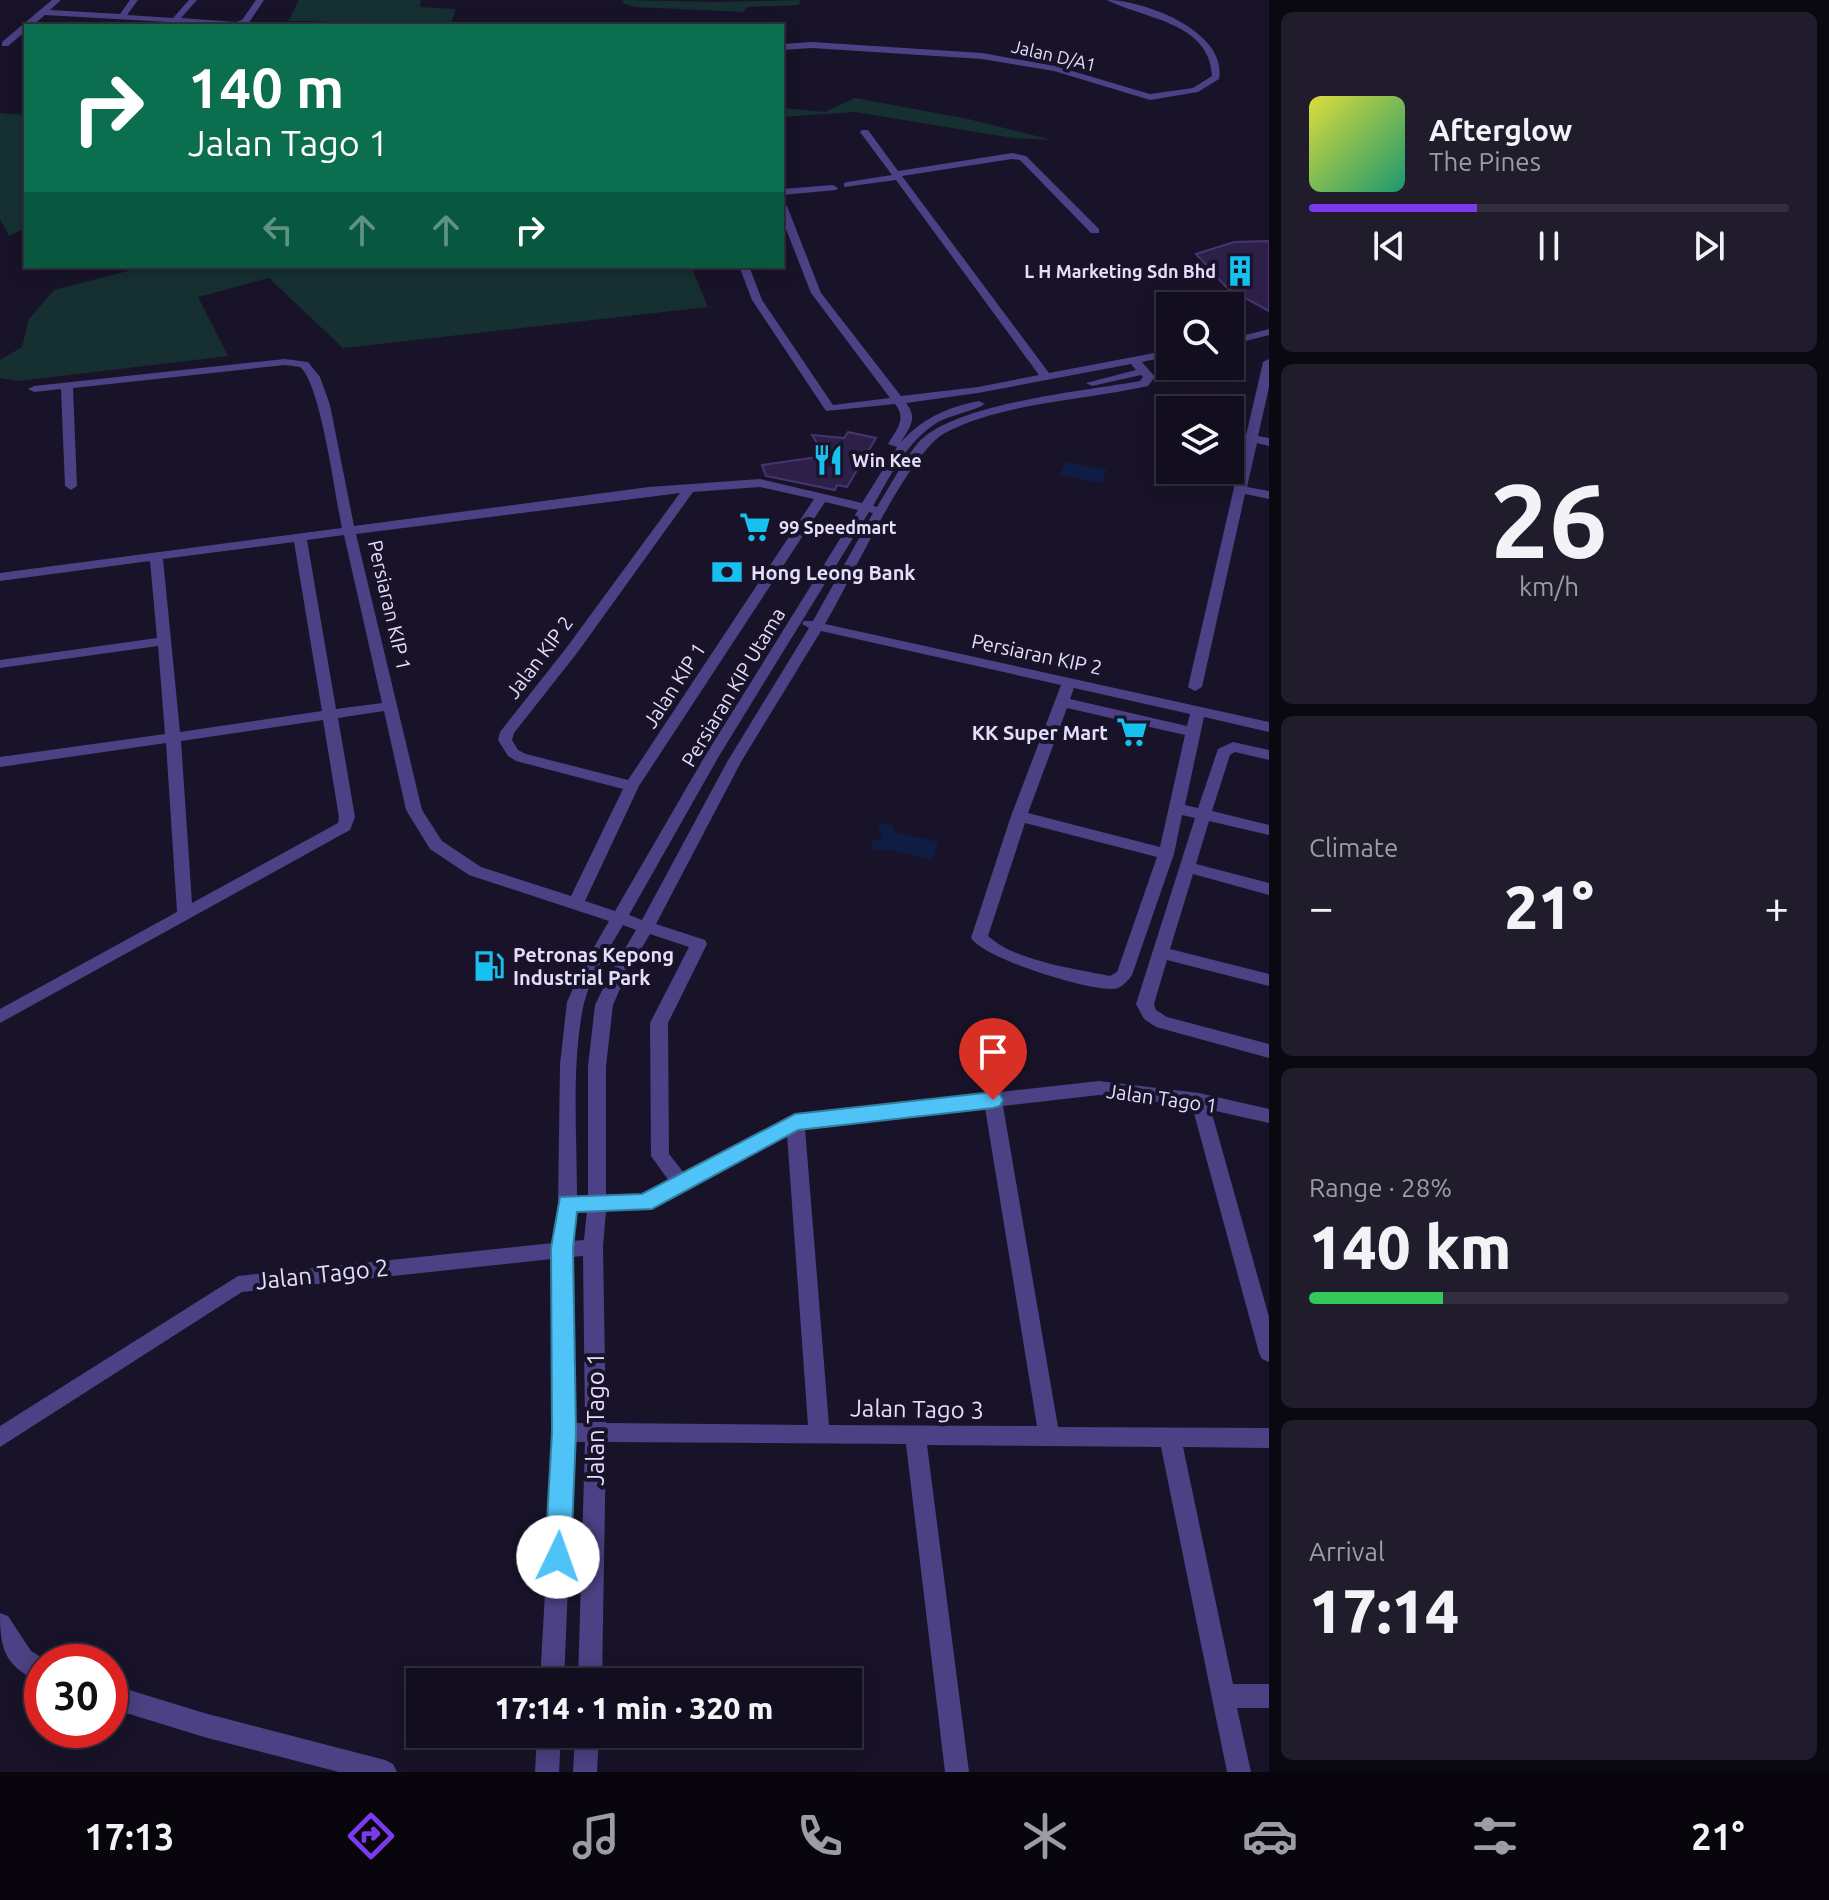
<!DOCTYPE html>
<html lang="en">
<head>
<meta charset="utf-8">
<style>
  :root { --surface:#130e1f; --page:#201c2c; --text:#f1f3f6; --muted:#9d9ca4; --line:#322e3d; --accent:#7c3aed }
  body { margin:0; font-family:Ubuntu,sans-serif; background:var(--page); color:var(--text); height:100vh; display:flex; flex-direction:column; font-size:30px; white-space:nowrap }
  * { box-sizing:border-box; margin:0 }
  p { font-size:26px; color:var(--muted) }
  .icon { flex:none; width:44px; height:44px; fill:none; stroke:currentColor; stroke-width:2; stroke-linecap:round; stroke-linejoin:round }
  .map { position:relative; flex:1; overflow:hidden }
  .panel { display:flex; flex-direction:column; gap:12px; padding:12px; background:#0a0811; width:560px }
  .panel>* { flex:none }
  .hud { position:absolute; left:24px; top:24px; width:760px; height:244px; border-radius:0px; box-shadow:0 4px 20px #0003,0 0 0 2px var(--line); background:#0b6e4f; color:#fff; overflow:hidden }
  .buttons { position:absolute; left:1156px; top:292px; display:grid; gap:16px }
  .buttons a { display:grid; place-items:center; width:88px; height:88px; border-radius:0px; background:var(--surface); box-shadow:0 4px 20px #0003,0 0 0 2px var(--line); font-size:40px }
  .speed { position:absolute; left:24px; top:1644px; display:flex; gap:16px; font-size:40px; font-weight:700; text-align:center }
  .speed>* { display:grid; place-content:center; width:104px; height:104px; border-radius:50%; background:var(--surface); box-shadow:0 4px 20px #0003,0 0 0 2px var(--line); line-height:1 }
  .speed .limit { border:12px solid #d22; background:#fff; color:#111 }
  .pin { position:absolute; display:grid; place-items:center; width:68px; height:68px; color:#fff; margin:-82px -34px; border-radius:50% 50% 50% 0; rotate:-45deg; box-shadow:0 0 8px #0007 }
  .pin .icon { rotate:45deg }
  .me { position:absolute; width:88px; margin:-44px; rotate:3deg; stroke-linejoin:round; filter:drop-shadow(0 0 6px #0008) }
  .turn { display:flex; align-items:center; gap:28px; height:168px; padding:0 32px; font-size:36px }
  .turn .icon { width:104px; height:104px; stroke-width:2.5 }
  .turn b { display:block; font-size:56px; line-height:68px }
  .lanes { display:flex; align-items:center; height:76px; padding:0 32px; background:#0003; justify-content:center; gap:40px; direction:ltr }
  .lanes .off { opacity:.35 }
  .big { font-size:60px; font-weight:800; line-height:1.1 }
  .panel .card { flex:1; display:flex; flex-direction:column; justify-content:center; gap:12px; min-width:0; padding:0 28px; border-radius:12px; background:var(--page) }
  .panel .dial { align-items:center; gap:0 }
  .dial b { font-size:104px; line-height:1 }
  .song { display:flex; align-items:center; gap:24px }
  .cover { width:96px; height:96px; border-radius:12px; background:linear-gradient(135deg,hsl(60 70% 55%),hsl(160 70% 35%)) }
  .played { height:8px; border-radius:4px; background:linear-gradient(90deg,var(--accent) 35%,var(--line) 35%) }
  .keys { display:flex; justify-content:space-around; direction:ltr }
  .heat { display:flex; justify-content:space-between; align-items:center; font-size:44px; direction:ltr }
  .charge { height:12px; border-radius:6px; background:linear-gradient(90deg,#34c759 28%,var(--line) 0) }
  .trip { position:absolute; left:406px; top:1668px; width:456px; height:80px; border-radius:0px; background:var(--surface); box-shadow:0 4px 20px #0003,0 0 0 2px var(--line); font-weight:800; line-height:80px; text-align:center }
  .tabs { display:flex; height:128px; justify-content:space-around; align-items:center; background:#08060c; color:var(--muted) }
  .tabs .icon { width:56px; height:56px }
  .tabs .current { color:var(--accent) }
  .tabs b { font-size:36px; color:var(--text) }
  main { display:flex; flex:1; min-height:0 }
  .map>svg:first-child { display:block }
</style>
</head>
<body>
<main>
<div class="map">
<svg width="1269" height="1772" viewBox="0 0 1269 1772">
  <rect width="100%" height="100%" fill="#191329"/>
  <g fill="#163032">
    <path d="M299,0H421L420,7L456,9L451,23L288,21Z"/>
    <path d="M624,0L716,2L800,0L799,5L747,7L744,12L635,7L622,3Z"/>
    <path d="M855,98L968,119L1052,140L1013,138L855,112L782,117V108L825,112Z"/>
    <path d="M0,113L26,115V228L9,236L0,219Z"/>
    <path d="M147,266H691L708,307L343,348L269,278L198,297L228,356L19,381L0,378V360L22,347L29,319L54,290Z"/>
  </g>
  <g fill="#0f1d45">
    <path d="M1066,462L1107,470L1101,483L1060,475Z"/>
    <path d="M885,823L892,825L895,832L938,842L932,860L887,849L879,851L872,849V841L881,840L883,836L877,828Z"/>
  </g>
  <g fill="#2d2048" stroke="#473472" stroke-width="2">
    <path d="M1269,241V311L1227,288L1196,254L1234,242Z"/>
    <path d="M848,432L876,438L847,487L837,485L835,490L766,476L762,465L825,456L812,435L844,438Z"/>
  </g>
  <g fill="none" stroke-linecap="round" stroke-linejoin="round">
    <g fill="#4b4184" fill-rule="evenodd">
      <path d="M52,0H61L50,10L120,14L130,0H138L127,15L173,18L189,0H197L181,18L236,22L242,20L256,0H264L248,24L238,26L45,15L32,26H26V31L8,46H2V42Z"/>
      <path d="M1107,0C1145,0 1228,32 1219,79L1198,92L1150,100L1054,71L982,59L812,48L782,50V44L812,42L982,53L1055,66L1150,94L1193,88L1212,76C1210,22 1144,19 1107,0Z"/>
      <path d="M862,130H868L898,171L1012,153L1026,156L1099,229V233H1091L1020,160L1012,159L902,176L1049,373L1170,350V356L1142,362L1155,377L1148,386C1086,400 1000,403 945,433C907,454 851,581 825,624L1269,722V732L1204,717L1185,805L1198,808L1218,749L1233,742L1269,750V760L1235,752L1230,755L1212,811L1269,825V835L1209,821L1196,864L1269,883V895L1193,874L1170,949L1269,974V986L1167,960L1154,1004L1156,1010L1167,1017L1269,1044V1058L1156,1027L1144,1019L1136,1004L1195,818L1182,815L1174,854L1132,975C1128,981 1121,989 1112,989C1086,990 985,959 971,938L1011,816L1061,685L821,631L741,762L656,924L705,940L707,944L668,1023L669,1154L684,1173L795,1115L1099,1081L1199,1093L1269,1109V1123L1211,1110L1269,1317V1362L1262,1359L1259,1353L1192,1106L1099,1095L1003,1106L1058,1427L1269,1428V1448L1183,1447L1233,1684H1269V1708H1237L1251,1772H1227L1161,1447L927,1445L969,1772H945L906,1444L606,1442L602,1682H578L585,1442H574L564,1682H540L554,1432L552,1259L242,1292L0,1447V1426L238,1276L553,1243L558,1204L560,1064L567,1002L582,968L609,921L469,875L430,849L406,810L384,711L338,718L355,817L350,830L0,1023V1009L177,912L166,743L0,767V757L165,734L158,646L0,668V660L157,638L150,561L0,581V573L342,528C335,496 321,384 300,367L285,365L73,388L77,486L71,490L65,486L61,389L34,392L28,389L34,386L285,359L308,362L320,377L330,405L354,526L649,487L760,479L862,503L897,447L888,444C897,429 907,419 895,404L826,411L752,300L739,266H749L762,300L833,405L890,398L811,293L782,219V203L787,206L821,293L901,396L978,387L1039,375L896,180L844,187V183L847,182L892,175L860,132ZM1131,364L1136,370L1086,383L1092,386L1141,375L1143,377L1140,381C1086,391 952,403 917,444C902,463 890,486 877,507L873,506C891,475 907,441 938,422C953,414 972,412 985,404L979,401C948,407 923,418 901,442C910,427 918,418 906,403L978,393ZM760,487L814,499L628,780L526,754L518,750L512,740L514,733L577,653L693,492ZM680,493L567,647L500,732L498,740L508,756L516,761L623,789L571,896L481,867L442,841L422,810L356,534ZM825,502L858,510L705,756L615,911L585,901L639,786ZM869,512L873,513L813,621H804L802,624L809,628L727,762L642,920L629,915L719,756ZM344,535L382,703L336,709L307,540ZM294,542L322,711L180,732L163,559ZM1074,688L1190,714L1187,726L1070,699ZM1067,708L1185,735L1160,847L1028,813ZM323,720L339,817L338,823L192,903L181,741ZM1025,823L1157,857L1117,972L1110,976C1075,969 1015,961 988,936ZM623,925L636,930L610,974L595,1005L588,1066V1196H577C577,1135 571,1063 584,1003C591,976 609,949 623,925ZM650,934L689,947L650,1023L651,1156L669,1181L642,1195L606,1196V1066L613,1005L626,975ZM985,1108L1037,1426L829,1425L805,1128ZM787,1135L808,1425L606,1423L603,1247L606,1211L652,1208ZM587,1211L584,1240L572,1241L576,1212ZM583,1256L585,1423H574L572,1257Z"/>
      <path d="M833,185L838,188L836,190L782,195V189Z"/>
      <path d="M1269,329V335L1230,345V339Z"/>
      <path d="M1269,359V387L1258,436L1269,438V446L1257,443L1247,487L1269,491V499L1245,494L1202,687L1195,691L1188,687L1263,362Z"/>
      <path d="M0,1613L8,1616L31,1651L49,1662H42V1683C5,1667 0,1650 0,1613Z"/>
      <path d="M110,1684L204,1713L385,1760L393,1764L397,1772H339L204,1737L110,1708Z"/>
      <path d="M537,1734H561L559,1772H535Z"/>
      <path d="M575,1734H599L597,1772H573Z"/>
    </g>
  </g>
  <path fill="#4fc3f7" stroke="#337fa1" stroke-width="2" d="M993,1092L1000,1094L1003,1100L1000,1106L993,1108L798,1130L652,1209L577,1212L573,1248L576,1432L571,1557L567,1566L558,1569L549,1566L545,1557L552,1432L551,1248L560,1197L642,1194L795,1114Z"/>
  <defs>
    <symbol id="building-bare" viewBox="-9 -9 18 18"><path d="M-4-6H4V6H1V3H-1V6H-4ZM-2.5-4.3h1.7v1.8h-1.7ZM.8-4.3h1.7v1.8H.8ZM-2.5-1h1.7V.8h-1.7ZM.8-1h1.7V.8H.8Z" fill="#17c0ee" stroke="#191329" stroke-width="2.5" paint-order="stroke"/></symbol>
    <symbol id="restaurant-bare" viewBox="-9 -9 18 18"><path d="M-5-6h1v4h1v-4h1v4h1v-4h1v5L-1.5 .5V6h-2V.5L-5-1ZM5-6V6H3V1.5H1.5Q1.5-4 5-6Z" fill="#17c0ee" stroke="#191329" stroke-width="2.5" paint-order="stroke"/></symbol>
    <symbol id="supermarket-bare" viewBox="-9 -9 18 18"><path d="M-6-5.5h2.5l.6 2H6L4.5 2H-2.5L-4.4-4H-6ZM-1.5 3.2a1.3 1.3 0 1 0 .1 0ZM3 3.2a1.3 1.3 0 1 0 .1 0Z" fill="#17c0ee" stroke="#191329" stroke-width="2.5" paint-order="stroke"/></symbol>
    <symbol id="bank-bare" viewBox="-9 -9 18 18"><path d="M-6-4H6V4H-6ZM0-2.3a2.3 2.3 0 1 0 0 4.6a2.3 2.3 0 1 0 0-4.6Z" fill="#17c0ee" stroke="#191329" stroke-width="2.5" paint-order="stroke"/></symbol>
    <symbol id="fuel-bare" viewBox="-9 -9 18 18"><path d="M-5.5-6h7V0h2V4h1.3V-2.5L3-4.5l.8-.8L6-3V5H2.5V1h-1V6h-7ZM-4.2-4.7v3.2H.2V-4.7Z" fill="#17c0ee" stroke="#191329" stroke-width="2.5" paint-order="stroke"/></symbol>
  </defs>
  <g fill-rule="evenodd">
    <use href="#building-bare" x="1218" y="249" width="44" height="44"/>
    <use href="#restaurant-bare" x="806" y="438" width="44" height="44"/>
    <use href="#supermarket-bare" x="733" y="505" width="44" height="44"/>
    <use href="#bank-bare" x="705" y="550" width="44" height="44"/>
    <use href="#supermarket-bare" x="1110" y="710" width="44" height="44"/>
    <use href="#fuel-bare" x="467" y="944" width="44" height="44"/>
  </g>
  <g text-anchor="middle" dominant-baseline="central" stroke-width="8" stroke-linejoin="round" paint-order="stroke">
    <g font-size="18" fill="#e4ddfc" stroke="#191329">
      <text transform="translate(1054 55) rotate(13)">Jalan D/A1</text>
    </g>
    <g font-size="18" font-weight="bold" fill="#e4ddfc" stroke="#191329" text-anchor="start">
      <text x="1216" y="271" text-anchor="end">L H Marketing Sdn Bhd</text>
      <text x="852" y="460">Win Kee</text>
      <text x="779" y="527">99 Speedmart</text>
    </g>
    <g font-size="20" font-weight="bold" fill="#e4ddfc" stroke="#191329" text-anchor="start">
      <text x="751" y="572">Hong Leong Bank</text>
      <text x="1108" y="732" text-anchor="end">KK Super Mart</text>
      <text x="513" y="954">Petronas Kepong<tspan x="513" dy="23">Industrial Park</tspan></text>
    </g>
    <g font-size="20" fill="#e4ddfc" stroke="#191329">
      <text transform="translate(390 605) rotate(77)">Persiaran KIP 1</text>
      <text transform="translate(1037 654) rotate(12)">Persiaran KIP 2</text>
      <text transform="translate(539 657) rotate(-53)">Jalan KIP 2</text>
      <text transform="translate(674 685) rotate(-57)">Jalan KIP 1</text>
      <text transform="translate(733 687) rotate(-59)">Persiaran KIP Utama</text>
      <text transform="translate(1162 1098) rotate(8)">Jalan Tago 1</text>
    </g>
    <g font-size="24" fill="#e4ddfc" stroke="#191329">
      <text transform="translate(322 1274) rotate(-6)">Jalan Tago 2</text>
      <text transform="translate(917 1409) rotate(1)">Jalan Tago 3</text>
      <text transform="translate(595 1419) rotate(-90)">Jalan Tago 1</text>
    </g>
  </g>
</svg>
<div class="buttons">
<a><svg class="icon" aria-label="search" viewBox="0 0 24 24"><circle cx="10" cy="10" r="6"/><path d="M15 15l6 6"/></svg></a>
<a><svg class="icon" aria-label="layers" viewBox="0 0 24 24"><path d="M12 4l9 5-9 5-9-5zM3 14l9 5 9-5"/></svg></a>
</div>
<div class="speed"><div class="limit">30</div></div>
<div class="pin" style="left:993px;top:1100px;background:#d93025"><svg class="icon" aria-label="arrive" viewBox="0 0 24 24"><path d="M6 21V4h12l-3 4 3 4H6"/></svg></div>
<svg class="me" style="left:558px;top:1557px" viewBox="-20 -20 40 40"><circle r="19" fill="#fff"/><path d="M0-13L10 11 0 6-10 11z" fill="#4fc3f7"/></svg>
<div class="trip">17:14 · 1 min · 320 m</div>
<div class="hud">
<div class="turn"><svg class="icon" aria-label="right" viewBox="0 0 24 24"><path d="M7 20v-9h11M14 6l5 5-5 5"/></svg><div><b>140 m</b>Jalan Tago 1</div></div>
<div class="lanes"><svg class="icon off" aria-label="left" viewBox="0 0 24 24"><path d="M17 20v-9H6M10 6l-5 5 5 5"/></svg><svg class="icon off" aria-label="ahead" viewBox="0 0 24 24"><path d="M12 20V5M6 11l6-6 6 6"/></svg><svg class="icon off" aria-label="ahead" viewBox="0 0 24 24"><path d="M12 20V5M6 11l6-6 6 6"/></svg><svg class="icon" aria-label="right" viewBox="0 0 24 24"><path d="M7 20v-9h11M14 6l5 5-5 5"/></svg></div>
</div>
</div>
<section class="panel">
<div class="card">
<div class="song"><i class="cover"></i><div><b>Afterglow</b><p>The Pines</p></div></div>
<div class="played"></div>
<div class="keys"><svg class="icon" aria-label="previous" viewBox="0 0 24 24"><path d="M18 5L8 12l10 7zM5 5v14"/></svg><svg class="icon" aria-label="pause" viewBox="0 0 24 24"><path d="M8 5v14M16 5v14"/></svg><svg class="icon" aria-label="next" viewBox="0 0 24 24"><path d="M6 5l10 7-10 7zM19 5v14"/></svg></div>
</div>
<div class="card dial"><b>26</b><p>km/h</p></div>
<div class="card"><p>Climate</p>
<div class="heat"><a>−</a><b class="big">21°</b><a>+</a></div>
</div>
<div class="card"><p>Range · 28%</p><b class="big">140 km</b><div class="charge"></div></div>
<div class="card"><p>Arrival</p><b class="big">17:14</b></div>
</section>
</main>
<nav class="tabs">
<b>17:13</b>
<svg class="icon current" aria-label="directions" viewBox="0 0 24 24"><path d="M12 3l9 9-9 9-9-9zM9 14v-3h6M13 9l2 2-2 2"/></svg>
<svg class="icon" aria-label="music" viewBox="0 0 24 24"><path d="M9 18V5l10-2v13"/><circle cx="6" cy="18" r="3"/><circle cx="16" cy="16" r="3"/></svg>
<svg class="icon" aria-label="phone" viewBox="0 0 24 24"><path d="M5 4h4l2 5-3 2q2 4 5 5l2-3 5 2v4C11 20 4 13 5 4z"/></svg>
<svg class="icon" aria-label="climate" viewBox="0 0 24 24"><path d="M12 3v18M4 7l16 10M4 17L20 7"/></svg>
<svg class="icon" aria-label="car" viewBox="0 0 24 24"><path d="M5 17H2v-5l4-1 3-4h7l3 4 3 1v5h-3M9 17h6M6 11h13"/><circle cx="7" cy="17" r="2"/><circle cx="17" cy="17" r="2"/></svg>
<svg class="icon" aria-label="filters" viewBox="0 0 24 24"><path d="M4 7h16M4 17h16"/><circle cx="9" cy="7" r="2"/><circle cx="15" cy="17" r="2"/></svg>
<b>21°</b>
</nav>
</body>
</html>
